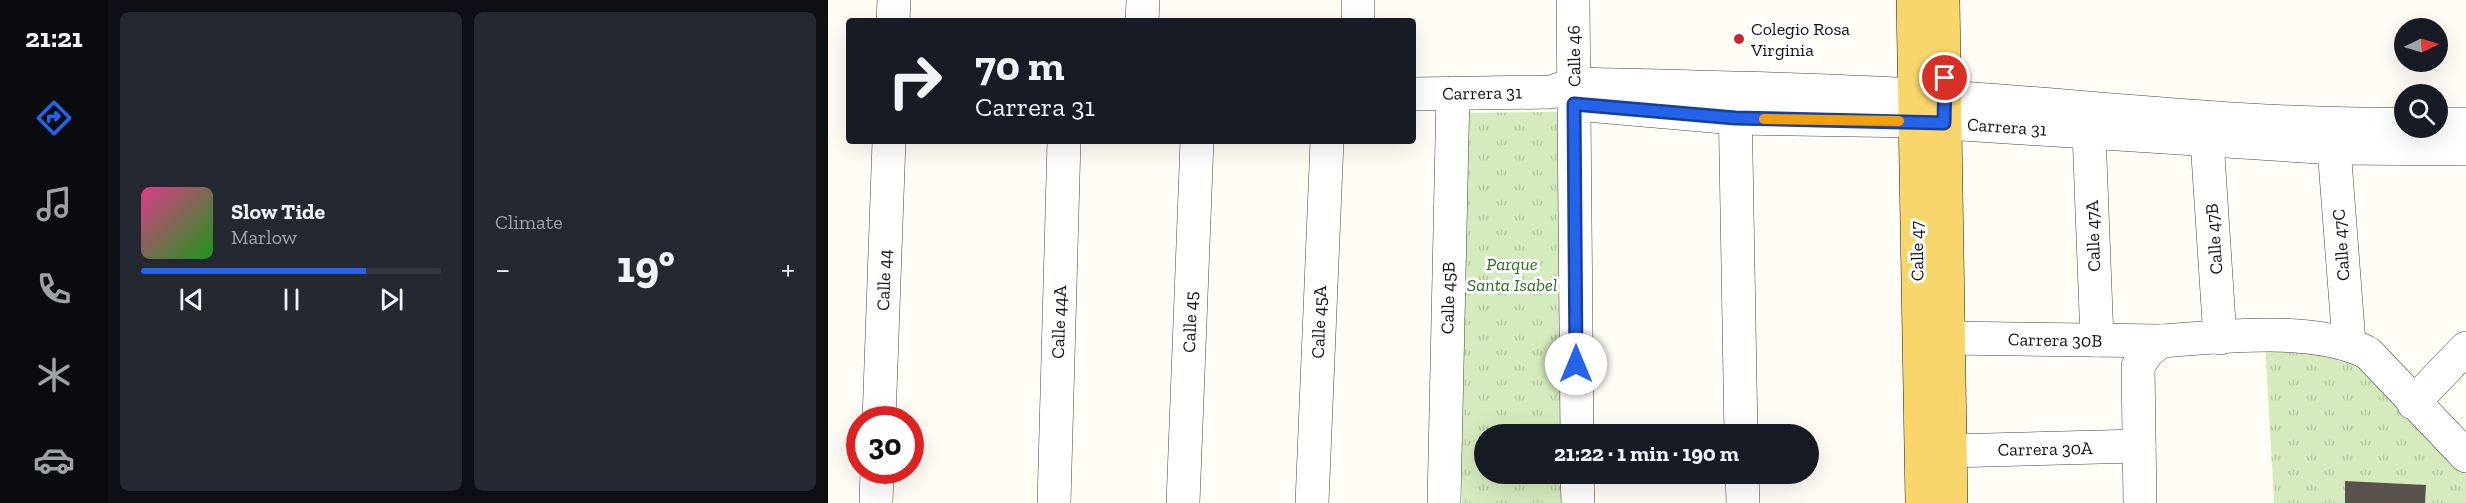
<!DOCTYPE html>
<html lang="en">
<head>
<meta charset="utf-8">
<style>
  :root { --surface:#171b24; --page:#242831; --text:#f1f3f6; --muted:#9ea1a6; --line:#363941; --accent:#2563eb }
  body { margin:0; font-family:"Zilla Slab",serif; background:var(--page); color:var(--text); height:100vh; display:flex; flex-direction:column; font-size:22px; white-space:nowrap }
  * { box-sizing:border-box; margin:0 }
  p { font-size:20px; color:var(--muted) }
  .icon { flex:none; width:33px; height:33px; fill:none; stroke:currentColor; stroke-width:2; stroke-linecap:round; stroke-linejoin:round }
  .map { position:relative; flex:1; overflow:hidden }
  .drawer { display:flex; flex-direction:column; gap:12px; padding:12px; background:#0d0f14; width:720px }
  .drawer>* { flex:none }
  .top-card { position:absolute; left:18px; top:18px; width:570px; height:126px; border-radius:6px; box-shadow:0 6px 24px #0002; background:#171b24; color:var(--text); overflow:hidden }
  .needle { width:39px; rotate:85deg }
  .fabs { position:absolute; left:1566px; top:18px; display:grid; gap:12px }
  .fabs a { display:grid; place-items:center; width:54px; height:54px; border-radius:50%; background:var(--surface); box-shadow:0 6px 24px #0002; font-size:30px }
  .speed { position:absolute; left:18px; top:406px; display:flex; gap:12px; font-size:30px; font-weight:700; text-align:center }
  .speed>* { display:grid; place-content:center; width:78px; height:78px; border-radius:50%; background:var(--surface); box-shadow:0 6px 24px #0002; line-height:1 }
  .speed .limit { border:9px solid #d22; background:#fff; color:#111 }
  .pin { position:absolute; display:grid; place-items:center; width:51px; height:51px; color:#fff; margin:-26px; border:3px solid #fff; border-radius:50%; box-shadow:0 2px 6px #0007 }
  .me { position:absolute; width:66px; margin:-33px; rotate:0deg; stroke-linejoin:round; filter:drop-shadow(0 0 4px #0008) }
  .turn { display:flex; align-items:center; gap:21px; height:126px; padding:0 30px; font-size:27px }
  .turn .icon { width:78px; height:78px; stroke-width:2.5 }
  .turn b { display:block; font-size:42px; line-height:51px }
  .big { font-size:45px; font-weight:700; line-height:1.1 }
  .drawer .card { flex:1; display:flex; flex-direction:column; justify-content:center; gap:9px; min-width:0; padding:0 21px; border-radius:9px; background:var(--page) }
  .song { display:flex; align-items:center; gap:18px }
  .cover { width:72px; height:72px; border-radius:9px; background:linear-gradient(135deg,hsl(330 70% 55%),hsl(120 70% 35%)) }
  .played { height:6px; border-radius:3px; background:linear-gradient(90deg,var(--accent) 75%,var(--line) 75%) }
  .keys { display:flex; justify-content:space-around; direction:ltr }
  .heat { display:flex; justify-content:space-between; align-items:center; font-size:33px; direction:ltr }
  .drawer .tiles { flex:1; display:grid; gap:12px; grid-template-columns:repeat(2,1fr) }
  .trip { position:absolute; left:646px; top:424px; width:345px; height:60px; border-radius:30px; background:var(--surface); box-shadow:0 6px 24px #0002; font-weight:700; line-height:60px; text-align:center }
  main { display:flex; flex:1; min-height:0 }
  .menu { display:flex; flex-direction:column; width:108px; justify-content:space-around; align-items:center; background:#090b0e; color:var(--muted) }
  .menu .icon { width:42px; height:42px }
  .menu .active { color:var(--accent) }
  .menu b { font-size:27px; color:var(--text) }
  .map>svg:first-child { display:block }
</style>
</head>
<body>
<main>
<nav class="menu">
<b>21:21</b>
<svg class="icon active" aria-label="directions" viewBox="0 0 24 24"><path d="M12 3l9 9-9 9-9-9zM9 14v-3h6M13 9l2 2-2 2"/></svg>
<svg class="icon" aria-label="music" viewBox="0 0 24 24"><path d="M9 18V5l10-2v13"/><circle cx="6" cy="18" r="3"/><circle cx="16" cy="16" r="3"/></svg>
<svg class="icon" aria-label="phone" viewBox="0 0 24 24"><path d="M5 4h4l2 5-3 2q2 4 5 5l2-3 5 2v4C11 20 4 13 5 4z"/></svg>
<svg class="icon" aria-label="climate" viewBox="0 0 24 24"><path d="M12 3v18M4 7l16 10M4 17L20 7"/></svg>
<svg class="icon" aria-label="car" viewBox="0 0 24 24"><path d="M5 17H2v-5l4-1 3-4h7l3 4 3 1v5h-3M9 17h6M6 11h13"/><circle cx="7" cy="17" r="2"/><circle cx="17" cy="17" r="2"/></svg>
</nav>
<section class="drawer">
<div class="tiles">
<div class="card">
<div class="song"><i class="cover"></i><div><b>Slow Tide</b><p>Marlow</p></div></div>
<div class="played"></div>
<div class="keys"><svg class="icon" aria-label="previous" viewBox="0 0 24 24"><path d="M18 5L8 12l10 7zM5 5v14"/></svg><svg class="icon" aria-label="pause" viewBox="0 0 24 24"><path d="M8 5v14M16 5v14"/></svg><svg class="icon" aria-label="next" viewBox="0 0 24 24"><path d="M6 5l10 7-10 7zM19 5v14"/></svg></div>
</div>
<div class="card"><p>Climate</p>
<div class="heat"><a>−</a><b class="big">19°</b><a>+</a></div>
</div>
</div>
</section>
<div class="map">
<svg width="1638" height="503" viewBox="0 0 1638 503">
  <defs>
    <pattern id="park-tufts" width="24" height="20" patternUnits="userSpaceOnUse" patternTransform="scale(1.5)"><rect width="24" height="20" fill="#d5ebbd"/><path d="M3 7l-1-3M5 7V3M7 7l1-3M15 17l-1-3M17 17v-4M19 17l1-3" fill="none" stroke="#b6c8a1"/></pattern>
  </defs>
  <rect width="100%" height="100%" fill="#fffdf5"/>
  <g fill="url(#park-tufts)">
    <path d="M734,112L738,435H657V474H738L739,503H634L630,113Z"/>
    <path d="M1437,340L1509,349L1558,376L1638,457V503H1446Z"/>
  </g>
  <path fill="#5a524d" d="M1517,481L1598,485L1597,503H1517Z"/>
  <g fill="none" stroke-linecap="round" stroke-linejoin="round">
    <defs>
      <g id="minor">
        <path d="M745,0L749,435"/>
        <path d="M65,21L66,0"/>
        <path d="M314,21L315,0"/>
        <path d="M530,21V0"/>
        <path d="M585,94L723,92L746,84C870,87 994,89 1118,97C1271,107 1424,126 1576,124"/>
        <path d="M907,98L913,435"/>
        <path d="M747,104L907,118L1087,121L1506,148L1638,149"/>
        <path d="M1610,124H1638"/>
        <path d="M1261,132L1269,340"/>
        <path d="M1379,140L1392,338"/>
        <path d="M1506,148L1521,343"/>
        <path d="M1120,338L1334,341"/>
        <path d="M1585,403L1638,348"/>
        <path d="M51,420L61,141"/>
        <path d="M1122,451L1311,446"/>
        <path d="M749,474L750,503"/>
        <path d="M914,474L915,503"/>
        <path d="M48,503L49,471"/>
        <path d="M226,503L236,141"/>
        <path d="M355,503L369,141"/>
        <path d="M484,503L499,141"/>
        <path d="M616,503L625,93"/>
        <path d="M1312,503L1310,366L1320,351L1334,341C1394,337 1486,325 1540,353L1638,456"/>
      </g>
      <g id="major">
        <path d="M1085,0L1094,503"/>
        <path d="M1115,0L1123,503"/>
      </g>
    </defs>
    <use href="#minor" stroke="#444" stroke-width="34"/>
    <use href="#major" stroke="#222" stroke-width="34"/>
    <use href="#minor" stroke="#fff" stroke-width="33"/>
    <use href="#major" stroke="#f9d66b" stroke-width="33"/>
  </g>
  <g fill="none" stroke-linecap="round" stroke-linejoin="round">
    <defs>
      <path id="route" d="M748,364L746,104L907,118L1116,123L1117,78"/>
    </defs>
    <use href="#route" stroke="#184099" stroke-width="15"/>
    <use href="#route" stroke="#2563eb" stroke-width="10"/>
    <path stroke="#f59e0b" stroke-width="10" d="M936,119L1071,121"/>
  </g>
  <circle fill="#c4262e" stroke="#fff" stroke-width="2" cx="911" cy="39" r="6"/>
  <g text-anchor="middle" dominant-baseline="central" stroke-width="6" stroke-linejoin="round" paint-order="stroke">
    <g font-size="18" fill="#111" stroke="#fff" text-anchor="start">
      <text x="923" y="29">Colegio Rosa<tspan x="923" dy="21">Virginia</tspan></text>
    </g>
    <g font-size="18" fill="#111" stroke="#fff">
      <text transform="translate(746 56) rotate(-91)">Calle 46</text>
      <text transform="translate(654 93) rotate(-1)">Carrera 31</text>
      <text transform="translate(1179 127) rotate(4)">Carrera 31</text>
      <text transform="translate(1265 236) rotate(-92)">Calle 47A</text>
      <text transform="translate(1386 239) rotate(-94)">Calle 47B</text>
      <text transform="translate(1513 245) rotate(-94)">Calle 47C</text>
      <text transform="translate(1089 251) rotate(-91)">Calle 47</text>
      <text transform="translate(56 280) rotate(-88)">Calle 44</text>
      <text transform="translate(620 298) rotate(-89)">Calle 45B</text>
      <text transform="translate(231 322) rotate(-88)">Calle 44A</text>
      <text transform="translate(362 322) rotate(-88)">Calle 45</text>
      <text transform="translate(491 322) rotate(-88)">Calle 45A</text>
      <text transform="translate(1227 340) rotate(1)">Carrera 30B</text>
      <text transform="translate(1217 449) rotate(-1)">Carrera 30A</text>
    </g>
    <g font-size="18" font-style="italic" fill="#2f6b1f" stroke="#fff">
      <text x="684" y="264">Parque<tspan x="684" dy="21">Santa Isabel</tspan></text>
    </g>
  </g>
</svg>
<div class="fabs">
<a><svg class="needle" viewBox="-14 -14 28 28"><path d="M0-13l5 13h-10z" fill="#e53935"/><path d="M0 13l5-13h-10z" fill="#9ea1a6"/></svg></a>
<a><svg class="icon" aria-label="search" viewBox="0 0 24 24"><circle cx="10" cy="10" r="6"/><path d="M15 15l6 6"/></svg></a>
</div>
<div class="speed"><div class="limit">30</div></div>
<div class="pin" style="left:1117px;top:78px;background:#d93025"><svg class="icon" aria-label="arrive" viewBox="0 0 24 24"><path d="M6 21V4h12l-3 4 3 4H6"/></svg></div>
<svg class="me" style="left:748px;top:364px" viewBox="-20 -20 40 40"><circle r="19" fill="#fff"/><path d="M0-13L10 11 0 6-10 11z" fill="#2563eb"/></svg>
<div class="trip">21:22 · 1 min · 190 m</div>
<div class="top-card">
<div class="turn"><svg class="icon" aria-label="right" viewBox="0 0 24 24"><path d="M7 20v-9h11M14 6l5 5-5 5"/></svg><div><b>70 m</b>Carrera 31</div></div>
</div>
</div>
</main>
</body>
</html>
